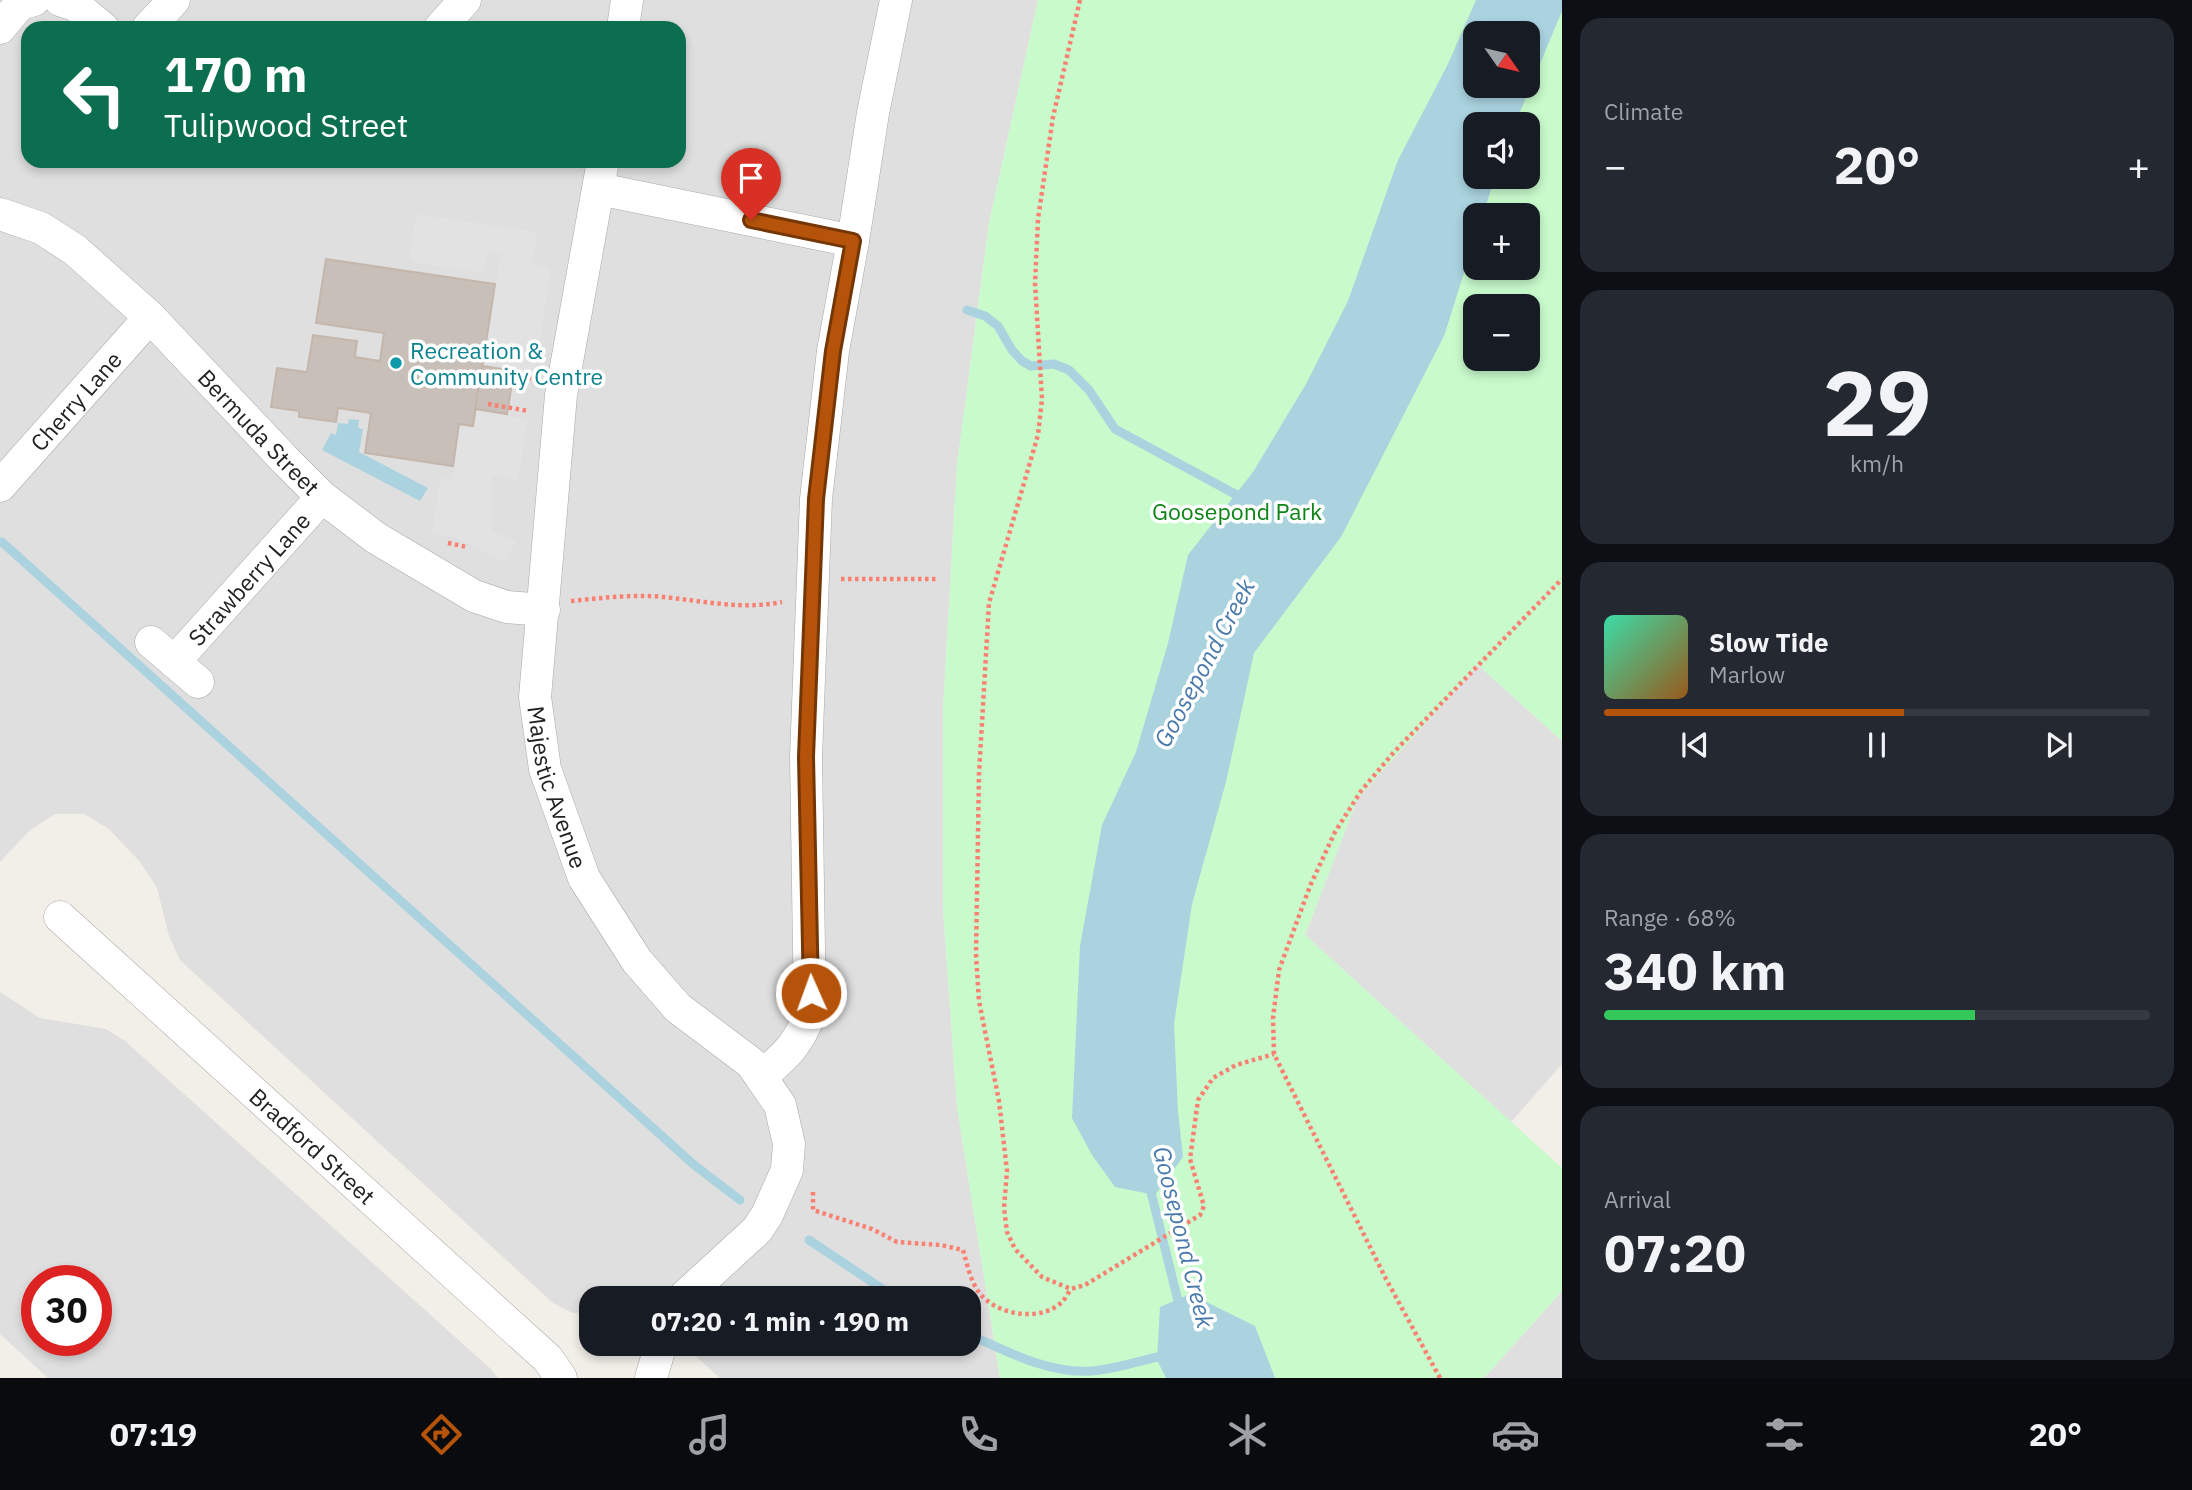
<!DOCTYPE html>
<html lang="en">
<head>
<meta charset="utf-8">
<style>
  :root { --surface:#171b24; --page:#242831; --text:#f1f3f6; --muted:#9ea1a6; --line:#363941; --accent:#b45309 }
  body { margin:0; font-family:"IBM Plex Sans",sans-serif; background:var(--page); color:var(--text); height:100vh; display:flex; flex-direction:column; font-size:26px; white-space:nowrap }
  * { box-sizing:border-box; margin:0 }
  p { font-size:23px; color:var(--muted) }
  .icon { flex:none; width:38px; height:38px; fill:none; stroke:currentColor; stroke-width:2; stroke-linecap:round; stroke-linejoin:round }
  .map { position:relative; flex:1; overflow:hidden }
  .panel { display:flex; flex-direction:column; gap:18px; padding:18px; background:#0d0f14; width:630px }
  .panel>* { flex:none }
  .banner { position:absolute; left:21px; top:21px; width:665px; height:147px; border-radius:21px; box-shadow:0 4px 10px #0003; background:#0b6e4f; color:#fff; overflow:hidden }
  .needle { width:46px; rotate:124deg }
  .tools { position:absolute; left:1463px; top:21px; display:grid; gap:14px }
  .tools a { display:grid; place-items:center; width:77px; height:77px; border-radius:14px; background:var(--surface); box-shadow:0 4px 10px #0003; font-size:35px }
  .speed { position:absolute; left:21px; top:1265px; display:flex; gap:14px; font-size:35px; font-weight:700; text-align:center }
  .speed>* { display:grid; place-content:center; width:91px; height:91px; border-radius:50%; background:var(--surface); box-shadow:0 4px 10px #0003; line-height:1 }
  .speed .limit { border:10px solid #d22; background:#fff; color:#111 }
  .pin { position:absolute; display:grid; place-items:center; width:60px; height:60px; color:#fff; margin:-72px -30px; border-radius:50% 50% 50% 0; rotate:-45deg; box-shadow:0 0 7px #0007 }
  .pin .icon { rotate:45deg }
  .me { position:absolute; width:77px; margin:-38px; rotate:358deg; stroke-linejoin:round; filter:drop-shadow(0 0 5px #0008) }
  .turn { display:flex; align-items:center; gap:24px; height:147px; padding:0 28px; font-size:32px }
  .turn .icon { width:91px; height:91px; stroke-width:2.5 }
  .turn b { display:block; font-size:49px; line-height:60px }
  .big { font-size:52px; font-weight:700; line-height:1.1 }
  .panel .card { flex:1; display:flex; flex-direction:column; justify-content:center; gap:10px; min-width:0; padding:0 24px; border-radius:21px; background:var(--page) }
  .panel .dial { align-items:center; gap:0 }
  .dial b { font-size:91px; line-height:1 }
  .song { display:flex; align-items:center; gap:21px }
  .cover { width:84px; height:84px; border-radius:10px; background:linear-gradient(135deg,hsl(160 70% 55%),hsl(30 70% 35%)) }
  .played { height:7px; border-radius:4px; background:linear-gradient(90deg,var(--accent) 55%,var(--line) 55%) }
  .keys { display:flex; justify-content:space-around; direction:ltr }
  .heat { display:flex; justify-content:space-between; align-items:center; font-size:38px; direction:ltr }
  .charge { height:10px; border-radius:5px; background:linear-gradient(90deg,#34c759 68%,var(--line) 0) }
  .trip { position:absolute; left:579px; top:1286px; width:402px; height:70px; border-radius:21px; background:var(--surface); box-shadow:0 4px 10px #0003; font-weight:700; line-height:70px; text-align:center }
  .dock { display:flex; height:112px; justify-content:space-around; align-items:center; background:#090b0e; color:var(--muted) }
  .dock .icon { width:49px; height:49px }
  .dock .active { color:var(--accent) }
  .dock b { font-size:32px; color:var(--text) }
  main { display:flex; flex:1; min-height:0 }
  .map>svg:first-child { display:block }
</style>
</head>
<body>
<main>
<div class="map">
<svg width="1562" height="1378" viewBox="0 0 1562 1378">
  <rect width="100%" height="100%" fill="#f2efe9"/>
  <g fill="#e0dfdf" fill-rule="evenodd">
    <path d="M0,0H1038L989,223L957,465L943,708V908L957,1107L1000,1378H720L682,1344H970V1298H632L623,1290L615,1298H592L591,1312L573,1313L553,1303L180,960L169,936L157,888L140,862L109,829L84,814H55L30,830L0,862ZM28,28H679V161H28Z"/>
    <path d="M1478,665L1562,741V1064L1511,1122L1305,935L1358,798Z"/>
    <path d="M0,992L40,1018L106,1029L125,1041L492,1370L498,1378H48L0,1334ZM96,1281V1340H37V1281Z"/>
    <path d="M1562,1291V1378H1484Z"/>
  </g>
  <path fill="#c8facc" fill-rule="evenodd" d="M1038,0H1562V741L1478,665L1358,798L1305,935L1562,1168V1291L1484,1378H1000L957,1107L943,908V708L957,465L989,223ZM1475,33H1528V86H1475ZM1475,124H1528V177H1475ZM1475,215H1528V268H1475ZM1475,306H1528V359H1475Z"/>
  <g fill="#e2e2e2">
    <path d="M416,214L537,232L532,264L551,267L535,371L484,363L501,254L487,252L484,273L409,262Z"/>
    <path d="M476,411L527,420L518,480L493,476L492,531L516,542L505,563L455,537L432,534L440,479H452L460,426L474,428Z"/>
  </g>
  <g fill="#aad3df" fill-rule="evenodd">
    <path d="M1476,0H1562V11L1515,124H1475V177H1495L1483,215H1475V238L1444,336L1341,537L1254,653L1226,782L1192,904L1174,1024L1178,1111L1183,1157L1155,1195L1115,1187L1092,1155L1072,1118L1080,946L1102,825L1136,752L1168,643L1188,555L1253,472L1306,384L1348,301L1398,160L1448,64ZM1475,33H1528V86H1475Z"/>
    <path d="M349,419L359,420L358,428L363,429L359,452L428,488L420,501L322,450L331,433L336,435L338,423L348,424Z"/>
    <path d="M1190,1294L1255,1326L1275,1378H1166L1157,1360L1160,1307Z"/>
  </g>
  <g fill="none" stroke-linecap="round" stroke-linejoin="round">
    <g stroke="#aad3df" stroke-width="9">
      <path d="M967,310L985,316L998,326L1012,350L1022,361L1031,366L1054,364L1069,370L1089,390L1115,429L1246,500"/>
      <path d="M2,542L693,1164L740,1200"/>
      <path d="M1149,1184L1180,1309"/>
      <path d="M809,1240L896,1298"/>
      <path d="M970,1335C1008,1352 1049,1374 1092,1371C1117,1369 1142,1360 1166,1355"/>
    </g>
  </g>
  <g fill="#c7bfb8" stroke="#c4b6ab" stroke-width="2">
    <path d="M326,259L495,284L473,426L459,424L453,466L365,453L371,413L338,408L336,422L299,417V411L271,407L277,368L307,372L313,335L357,341L355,357L380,361L384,333L316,323Z"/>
    <path d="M482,366L514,371L507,414L475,409Z"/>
  </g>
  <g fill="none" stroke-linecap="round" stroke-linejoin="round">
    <defs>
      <g id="street">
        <path d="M60,0L75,5L103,28"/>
        <path d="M0,28L20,4L34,0"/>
        <path d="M148,28L174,0"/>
        <path d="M440,28L465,0"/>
        <path d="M623,28L627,0"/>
        <path id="s1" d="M603,161L561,395L535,697L545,769L584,878L637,961L678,1008L751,1063L780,1105L789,1144L787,1170L767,1215L757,1230L683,1298"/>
        <path d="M599,189L853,241"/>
        <path id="s2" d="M0,214L41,228L75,250L150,317L286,461L322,497L376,538L474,596L507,607L544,610"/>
        <path id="s3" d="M0,486L150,317"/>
        <path d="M151,642L198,682"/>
        <path id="s4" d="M174,662L322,497"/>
        <path id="s5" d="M60,917L548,1359L561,1378"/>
        <path d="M762,1076C786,1055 799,1044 810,1013L806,757L816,499L833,351L853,241L873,113L896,0"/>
        <path d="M651,1378L661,1344"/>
      </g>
    </defs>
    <use href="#street" stroke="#a9a9a9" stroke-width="33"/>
    <g stroke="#fa8072" stroke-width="4.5" stroke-dasharray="3.5 3.5" stroke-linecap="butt">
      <path d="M1080,0L1053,117L1038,219L1035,283L1042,399L1038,435L989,603L979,774L976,955L979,1001L999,1101L1007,1171L1004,1208L1007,1232L1015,1249L1042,1277L1071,1289L1085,1285L1200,1215L1204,1206L1190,1159L1198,1100L1213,1078L1236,1065L1274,1054"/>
      <path d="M493,373L534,379"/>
      <path d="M488,404L529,411"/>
      <path d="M448,543L467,547"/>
      <path d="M841,579H937"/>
      <path d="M571,601C602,598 632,594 663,597C704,601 741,610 782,602"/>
      <path d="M813,1192V1210L872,1229L897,1242L941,1245L963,1250C967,1264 970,1279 978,1291C994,1315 1040,1323 1062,1302C1065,1299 1068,1293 1071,1289"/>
      <path d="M1440,1378L1386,1279L1274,1054L1273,1018L1279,970L1310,886L1335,832L1361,791L1394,752L1562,579"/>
    </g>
    <use href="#street" stroke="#fff" stroke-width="32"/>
  </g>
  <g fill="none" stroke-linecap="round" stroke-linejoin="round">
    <defs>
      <path id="route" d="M751,220L853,241L833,351L816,499L806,757L811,993"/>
    </defs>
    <use href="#route" stroke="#753606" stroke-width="18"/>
    <use href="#route" stroke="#b45309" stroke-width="12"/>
  </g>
  <circle fill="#0f9aa8" stroke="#fff" stroke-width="2.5" cx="396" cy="363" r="7"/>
  <g text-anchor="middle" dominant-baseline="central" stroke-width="7" stroke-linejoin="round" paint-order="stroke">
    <g font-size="23" fill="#0d838f" stroke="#fff" text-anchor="start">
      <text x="410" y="350">Recreation &amp;<tspan x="410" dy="26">Community Centre</tspan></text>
    </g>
    <g font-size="23" fill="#222" stroke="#fff">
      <text stroke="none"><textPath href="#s3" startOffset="114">Cherry Lane</textPath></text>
      <text stroke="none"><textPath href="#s2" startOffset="343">Bermuda Street</textPath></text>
      <text stroke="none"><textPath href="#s4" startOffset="112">Strawberry Lane</textPath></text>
      <text stroke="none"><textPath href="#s1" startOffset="634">Majestic Avenue</textPath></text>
      <text stroke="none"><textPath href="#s5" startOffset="341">Bradford Street</textPath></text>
    </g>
    <g font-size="23" fill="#0c8416" stroke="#fff">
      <text x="1237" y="511">Goosepond Park</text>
    </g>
    <g font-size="24" font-style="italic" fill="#4a7aab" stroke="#fff">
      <text transform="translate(1204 663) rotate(-62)">Goosepond Creek</text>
      <text transform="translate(1184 1237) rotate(76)">Goosepond Creek</text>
    </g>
  </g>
</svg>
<div class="tools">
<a><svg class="needle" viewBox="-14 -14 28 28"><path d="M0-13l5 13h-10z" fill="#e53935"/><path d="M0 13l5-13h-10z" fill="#9ea1a6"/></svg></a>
<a><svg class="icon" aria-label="sound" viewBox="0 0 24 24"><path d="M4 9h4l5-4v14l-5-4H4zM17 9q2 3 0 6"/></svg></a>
<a>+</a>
<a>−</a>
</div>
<div class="speed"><div class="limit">30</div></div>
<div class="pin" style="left:751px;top:220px;background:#d93025"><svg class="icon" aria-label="arrive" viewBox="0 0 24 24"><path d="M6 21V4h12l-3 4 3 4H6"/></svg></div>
<svg class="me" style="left:811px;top:993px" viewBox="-20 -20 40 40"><circle r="17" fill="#b45309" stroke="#fff" stroke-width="3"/><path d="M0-11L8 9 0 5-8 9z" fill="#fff"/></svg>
<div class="trip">07:20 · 1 min · 190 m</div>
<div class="banner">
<div class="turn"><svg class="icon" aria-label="left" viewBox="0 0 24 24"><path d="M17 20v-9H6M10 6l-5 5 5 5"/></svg><div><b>170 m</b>Tulipwood Street</div></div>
</div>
</div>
<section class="panel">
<div class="card"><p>Climate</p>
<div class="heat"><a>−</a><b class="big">20°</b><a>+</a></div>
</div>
<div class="card dial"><b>29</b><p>km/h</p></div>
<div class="card">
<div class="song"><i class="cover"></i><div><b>Slow Tide</b><p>Marlow</p></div></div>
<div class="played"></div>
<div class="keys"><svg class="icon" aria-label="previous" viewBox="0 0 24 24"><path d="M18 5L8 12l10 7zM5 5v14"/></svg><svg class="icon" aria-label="pause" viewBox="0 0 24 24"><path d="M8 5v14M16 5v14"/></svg><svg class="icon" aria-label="next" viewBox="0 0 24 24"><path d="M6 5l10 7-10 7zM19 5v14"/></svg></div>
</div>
<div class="card"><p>Range · 68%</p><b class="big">340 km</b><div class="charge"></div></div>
<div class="card"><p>Arrival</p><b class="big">07:20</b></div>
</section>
</main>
<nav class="dock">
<b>07:19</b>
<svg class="icon active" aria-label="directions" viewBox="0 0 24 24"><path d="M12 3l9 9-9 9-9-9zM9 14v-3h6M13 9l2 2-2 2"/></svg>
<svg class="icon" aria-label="music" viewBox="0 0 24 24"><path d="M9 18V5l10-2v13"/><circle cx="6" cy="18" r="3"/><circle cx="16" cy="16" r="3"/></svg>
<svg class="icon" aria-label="phone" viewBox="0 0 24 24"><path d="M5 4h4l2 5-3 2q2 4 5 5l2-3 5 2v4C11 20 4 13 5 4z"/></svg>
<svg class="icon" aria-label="climate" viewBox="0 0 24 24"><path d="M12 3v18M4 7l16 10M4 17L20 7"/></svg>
<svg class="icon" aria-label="car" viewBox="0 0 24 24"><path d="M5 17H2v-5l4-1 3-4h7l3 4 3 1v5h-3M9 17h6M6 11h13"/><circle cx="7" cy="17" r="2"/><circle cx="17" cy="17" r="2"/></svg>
<svg class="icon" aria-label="filters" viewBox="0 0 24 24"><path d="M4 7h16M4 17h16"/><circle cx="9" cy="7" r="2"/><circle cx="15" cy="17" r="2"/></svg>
<b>20°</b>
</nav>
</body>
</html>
